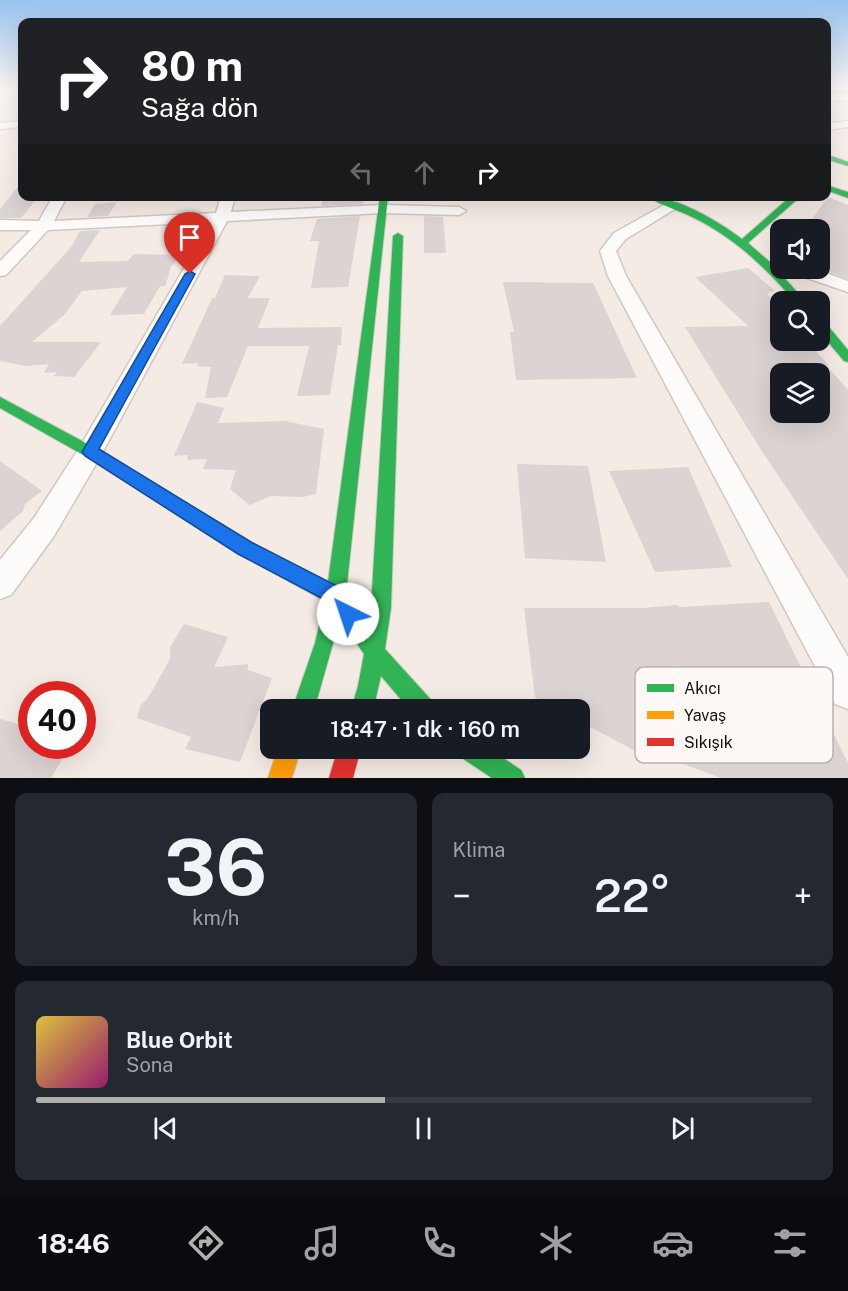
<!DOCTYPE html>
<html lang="tr">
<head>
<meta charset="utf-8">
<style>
  :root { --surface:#171b24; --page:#242831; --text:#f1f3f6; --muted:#9ea1a6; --line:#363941; --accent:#b2b0ae }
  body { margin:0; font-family:"Public Sans",sans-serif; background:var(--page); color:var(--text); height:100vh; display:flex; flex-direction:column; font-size:22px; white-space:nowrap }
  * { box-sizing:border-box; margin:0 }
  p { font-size:20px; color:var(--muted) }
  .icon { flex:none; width:33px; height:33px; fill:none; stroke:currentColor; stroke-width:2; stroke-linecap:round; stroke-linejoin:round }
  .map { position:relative; height:778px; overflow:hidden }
  .details { display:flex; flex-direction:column; gap:15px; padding:15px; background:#0d0f14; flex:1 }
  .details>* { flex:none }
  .hud { position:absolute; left:18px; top:18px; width:813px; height:183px; border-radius:12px; box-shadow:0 6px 24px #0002; background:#202124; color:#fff; overflow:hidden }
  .controls { position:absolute; left:770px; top:219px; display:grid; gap:12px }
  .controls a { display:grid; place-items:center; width:60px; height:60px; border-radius:12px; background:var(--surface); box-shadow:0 6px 24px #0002; font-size:30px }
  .speed { position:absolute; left:18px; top:681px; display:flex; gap:12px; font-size:30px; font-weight:700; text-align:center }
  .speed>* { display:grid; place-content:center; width:78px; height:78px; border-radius:50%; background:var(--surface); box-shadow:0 6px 24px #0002; line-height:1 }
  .speed .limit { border:9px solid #d22; background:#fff; color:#111 }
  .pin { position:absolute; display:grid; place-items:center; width:51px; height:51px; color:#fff; margin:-62px -26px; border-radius:50% 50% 50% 0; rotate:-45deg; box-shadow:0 0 6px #0007 }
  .pin .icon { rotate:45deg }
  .me { position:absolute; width:66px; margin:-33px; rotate:319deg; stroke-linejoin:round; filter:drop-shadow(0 0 4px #0008) }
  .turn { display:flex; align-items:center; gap:21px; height:126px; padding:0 24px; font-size:27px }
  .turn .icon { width:78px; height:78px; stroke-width:2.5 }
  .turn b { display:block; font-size:42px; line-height:51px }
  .lanes { display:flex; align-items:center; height:57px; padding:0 24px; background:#0003; justify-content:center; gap:30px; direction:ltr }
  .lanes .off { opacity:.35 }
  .big { font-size:45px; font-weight:600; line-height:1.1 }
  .details .tile { flex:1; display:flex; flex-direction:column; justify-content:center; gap:9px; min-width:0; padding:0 21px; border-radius:12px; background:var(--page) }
  .details .dial { align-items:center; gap:0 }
  .dial b { font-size:78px; line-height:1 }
  .song { display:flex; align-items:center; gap:18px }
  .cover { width:72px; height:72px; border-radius:9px; background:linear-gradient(135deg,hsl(50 70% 55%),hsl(320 70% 35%)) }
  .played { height:6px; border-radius:3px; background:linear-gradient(90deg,var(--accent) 45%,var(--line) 45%) }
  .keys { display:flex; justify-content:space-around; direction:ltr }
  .heat { display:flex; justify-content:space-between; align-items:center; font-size:33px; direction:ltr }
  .details .tiles { flex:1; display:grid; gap:15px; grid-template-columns:1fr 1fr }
  .tile:last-child { grid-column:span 2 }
  .trip { position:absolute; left:260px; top:699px; width:330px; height:60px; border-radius:12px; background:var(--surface); box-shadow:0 6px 24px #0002; font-weight:600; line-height:60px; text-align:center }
  .tabs { display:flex; height:96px; justify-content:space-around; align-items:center; background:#090b0e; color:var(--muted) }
  .tabs .icon { width:42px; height:42px }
  .tabs .active { color:var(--accent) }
  .tabs b { font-size:27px; color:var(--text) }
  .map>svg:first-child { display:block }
</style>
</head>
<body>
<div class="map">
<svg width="848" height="778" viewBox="0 0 848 778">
  <rect width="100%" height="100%" fill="#f5ebe5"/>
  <g fill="#dcd3d3" fill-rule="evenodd">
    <path d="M22,182V196H39L21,218H0V209Z"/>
    <path d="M324,196H364L363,204L321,206Z"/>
    <path d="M828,197L848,205V279L819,268L825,250L819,248V222L812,219Z"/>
    <path d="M117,202L108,216L87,217L95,204Z"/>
    <path d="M360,216L348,287L311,288L319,241H310L317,219Z"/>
    <path d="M424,216L443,217L446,253H424Z"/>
    <path d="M100,230L79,262L128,261L134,254L180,255L171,267L165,286H160L144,314L110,315L127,287L82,291L64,315L32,342H101L74,377L54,376L57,372L44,373L49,364L26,366L0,361V326L71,247L80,231Z"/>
    <path d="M748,268L775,291L767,293L780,310V340H805L829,365H826L848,390V579L761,450L685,327L748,326L695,277ZM780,374H819V412H780Z"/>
    <path d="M225,275L260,276L248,298H270L258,328L342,327L341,345H338L330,395L297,396L309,346H248L227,397L205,398L211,367L197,366L198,363L182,364L212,298H215Z"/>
    <path d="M503,282L593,283L637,378L516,380L510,332H514Z"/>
    <path d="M197,402L224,408L218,423L285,421L324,429L316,494L303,497L271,496L249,505L230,489L236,470L203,469L207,459L188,460L187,455L174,456Z"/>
    <path d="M0,461L42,491L25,504L23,511L0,531Z"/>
    <path d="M517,464L588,466L606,562L525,558Z"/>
    <path d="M688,467L732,567L655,572L609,471Z"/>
    <path d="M769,602L848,763V778H721L656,754L637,752L579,721V710H558L535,697L524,608H642L677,605L680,607Z"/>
    <path d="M184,624L228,637L214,667L248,664V670L272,678L240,762L185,749L191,737L137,718L140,706L148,698L170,659V647Z"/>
    <path d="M0,719L32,727V746H70L51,778H0Z"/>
  </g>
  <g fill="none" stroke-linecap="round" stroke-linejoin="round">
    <defs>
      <g id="street">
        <path d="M826,94L848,95V101L826,100Z"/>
        <path d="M22,121V127L0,129V123Z"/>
        <path d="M848,121V127L826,130V124Z"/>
        <path d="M53,196H67L54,221L216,213L221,196H235L231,212L383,205L459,207L466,211L459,215L383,213L227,221L99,459L54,536L11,595L0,599V560L34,518L81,445L211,222L48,230L6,275L0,276V261L31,230H0V220L39,221Z"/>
        <path d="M673,200L680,204L678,207L626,239L616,251L626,276L848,657V709L835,704L608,276L600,251L614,233Z"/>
        <path d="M787,268H813L848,281V292L789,272Z"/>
      </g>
      <g id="fast">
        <path d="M826,90H848V94L826,93Z"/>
        <path d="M826,154L848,162V166L826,159Z"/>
        <path d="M826,185L848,192V198L826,190Z"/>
        <path d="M380,196H388L346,594L368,626L371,608L393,236L398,233L403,236L391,608L385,649L433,702L436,710H410L381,676L373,710H351L358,686L364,654L340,619L314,710H292L315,643L325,601L239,554L85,456L0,408V397L95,448L251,542L328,582Z"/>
        <path d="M646,196C676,196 718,221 742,239L791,196H801L748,243L771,263L806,302H795C765,267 734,237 692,217C678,210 660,205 646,196Z"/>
        <path d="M819,319L823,320L848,350V362L844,361L819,331Z"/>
        <path d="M456,748H488L521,770L525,778H492L459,756Z"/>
      </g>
      <path id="slow" d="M278,748H301L292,778H268Z"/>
      <path id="jam" d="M338,748H361L353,778H329Z"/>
    </defs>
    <use href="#street" stroke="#d0c8c2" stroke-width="3"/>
    <use href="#fast" stroke="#d0c8c2" stroke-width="2"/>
    <use href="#slow" stroke="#d0c8c2" stroke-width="2"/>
    <use href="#jam" stroke="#d0c8c2" stroke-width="2"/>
    <use href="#street" fill="#fefcfb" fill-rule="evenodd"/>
    <use href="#fast" fill="#30b455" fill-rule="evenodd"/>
    <use href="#slow" fill="#ff9f0a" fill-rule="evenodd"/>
    <use href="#jam" fill="#e5322d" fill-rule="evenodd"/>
  </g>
  <linearGradient id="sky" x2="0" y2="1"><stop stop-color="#99c2ee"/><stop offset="0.45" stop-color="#faf6f3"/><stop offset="1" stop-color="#faf6f3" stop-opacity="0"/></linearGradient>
  <rect width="848" height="199" fill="url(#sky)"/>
  <path fill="#1a73e8" stroke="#114b97" stroke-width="1.5" d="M190,271L195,274L99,449L251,542L343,589L358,614L355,621L348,624L342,621L329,602L238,554L85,456L82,452L185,274Z"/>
  <rect x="635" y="667" width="198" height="96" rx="9" fill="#fef9f6" stroke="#b9b3b0" stroke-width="1.5"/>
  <rect x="647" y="684" width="27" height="8" fill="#30b455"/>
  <rect x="647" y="711" width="27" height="8" fill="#ff9f0a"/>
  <rect x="647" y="738" width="27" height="8" fill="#e5322d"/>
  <g font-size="16" fill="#17100b">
    <text x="684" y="694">Akıcı</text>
    <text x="684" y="721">Yavaş</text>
    <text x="684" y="748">Sıkışık</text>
  </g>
</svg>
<div class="controls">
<a><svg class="icon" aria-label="sound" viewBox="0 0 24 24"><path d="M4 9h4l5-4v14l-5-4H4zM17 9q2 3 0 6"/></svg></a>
<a><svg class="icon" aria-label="search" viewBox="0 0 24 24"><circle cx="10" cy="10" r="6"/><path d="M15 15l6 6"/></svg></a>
<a><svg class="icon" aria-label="layers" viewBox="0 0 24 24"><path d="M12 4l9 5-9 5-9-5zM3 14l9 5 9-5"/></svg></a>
</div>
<div class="speed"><div class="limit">40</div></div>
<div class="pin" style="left:190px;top:274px;background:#d93025"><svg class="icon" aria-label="arrive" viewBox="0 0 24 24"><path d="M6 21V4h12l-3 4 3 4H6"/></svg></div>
<svg class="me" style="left:348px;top:614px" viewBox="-20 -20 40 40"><circle r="19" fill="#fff"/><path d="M0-13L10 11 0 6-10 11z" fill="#1a73e8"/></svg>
<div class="trip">18:47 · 1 dk · 160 m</div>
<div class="hud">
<div class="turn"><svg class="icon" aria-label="right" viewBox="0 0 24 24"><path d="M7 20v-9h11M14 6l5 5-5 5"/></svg><div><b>80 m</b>Sağa dön</div></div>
<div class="lanes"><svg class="icon off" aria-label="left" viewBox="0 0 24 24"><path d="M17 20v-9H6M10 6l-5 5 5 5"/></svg><svg class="icon off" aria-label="ahead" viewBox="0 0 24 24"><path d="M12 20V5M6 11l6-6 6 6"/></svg><svg class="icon" aria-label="right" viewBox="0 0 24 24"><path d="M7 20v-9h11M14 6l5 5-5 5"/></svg></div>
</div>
</div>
<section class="details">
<div class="tiles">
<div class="tile dial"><b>36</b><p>km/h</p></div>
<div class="tile"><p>Klima</p>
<div class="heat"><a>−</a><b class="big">22°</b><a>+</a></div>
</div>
<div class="tile">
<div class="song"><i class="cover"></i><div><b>Blue Orbit</b><p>Sona</p></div></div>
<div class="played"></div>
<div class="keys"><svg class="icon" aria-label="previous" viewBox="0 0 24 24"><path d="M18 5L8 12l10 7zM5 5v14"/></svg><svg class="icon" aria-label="pause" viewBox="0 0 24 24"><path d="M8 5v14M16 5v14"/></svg><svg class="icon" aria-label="next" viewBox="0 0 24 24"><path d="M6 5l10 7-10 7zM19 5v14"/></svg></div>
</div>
</div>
</section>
<nav class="tabs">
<b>18:46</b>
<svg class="icon active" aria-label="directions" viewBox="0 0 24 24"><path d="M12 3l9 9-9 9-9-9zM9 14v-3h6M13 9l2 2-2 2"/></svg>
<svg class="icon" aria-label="music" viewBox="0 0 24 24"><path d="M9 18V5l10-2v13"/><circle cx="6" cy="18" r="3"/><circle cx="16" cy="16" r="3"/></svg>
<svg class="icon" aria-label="phone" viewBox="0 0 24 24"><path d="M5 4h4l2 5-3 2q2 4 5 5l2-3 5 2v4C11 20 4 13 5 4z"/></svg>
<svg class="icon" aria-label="climate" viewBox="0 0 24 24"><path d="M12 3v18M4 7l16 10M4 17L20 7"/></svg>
<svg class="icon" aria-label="car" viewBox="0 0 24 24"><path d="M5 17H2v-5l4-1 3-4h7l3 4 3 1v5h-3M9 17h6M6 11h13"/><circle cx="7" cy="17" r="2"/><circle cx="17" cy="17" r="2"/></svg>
<svg class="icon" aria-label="filters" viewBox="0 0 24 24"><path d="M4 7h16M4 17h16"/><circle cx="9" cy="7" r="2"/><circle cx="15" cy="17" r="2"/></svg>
</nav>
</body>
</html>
